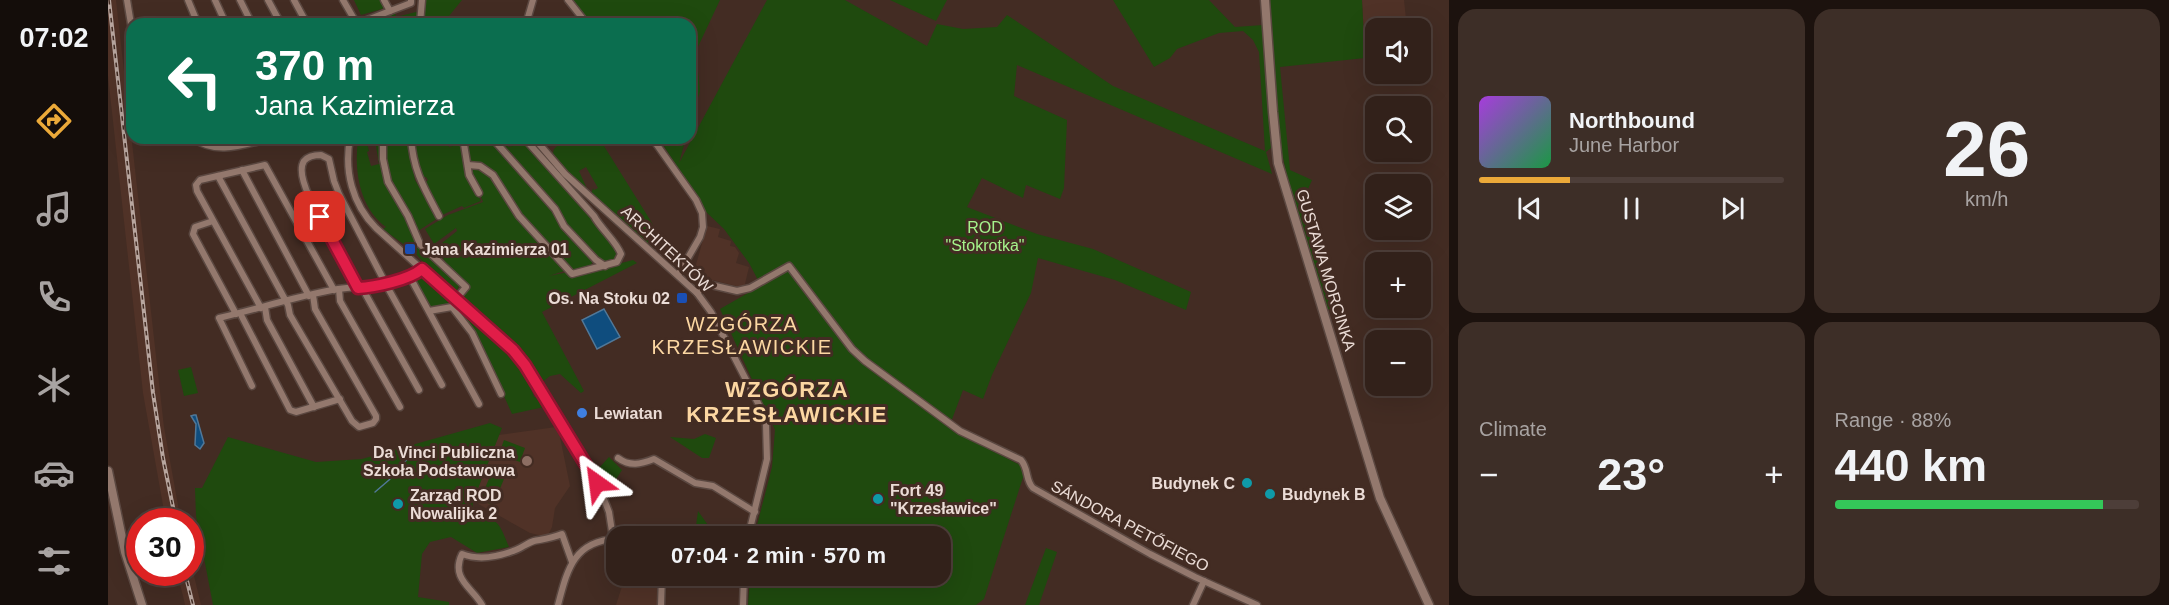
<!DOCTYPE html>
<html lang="en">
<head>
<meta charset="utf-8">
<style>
  :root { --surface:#32211a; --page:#3d2e27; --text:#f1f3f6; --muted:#a8a3a2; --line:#4d3e39; --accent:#eba939 }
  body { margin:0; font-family:Helvetica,sans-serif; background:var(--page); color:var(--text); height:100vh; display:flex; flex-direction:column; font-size:22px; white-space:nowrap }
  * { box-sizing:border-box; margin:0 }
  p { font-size:20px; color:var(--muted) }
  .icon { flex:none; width:33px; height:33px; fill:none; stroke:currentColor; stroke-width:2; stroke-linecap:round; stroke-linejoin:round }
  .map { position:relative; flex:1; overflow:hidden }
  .panel { display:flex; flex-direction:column; gap:9px; padding:9px; background:#1c120e; width:720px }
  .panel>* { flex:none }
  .guide { position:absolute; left:18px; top:18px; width:570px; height:126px; border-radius:18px; box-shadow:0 6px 24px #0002,0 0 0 2px var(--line); background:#0b6e4f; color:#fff; overflow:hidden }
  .tools { position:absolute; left:1257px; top:18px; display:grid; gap:12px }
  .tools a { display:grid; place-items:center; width:66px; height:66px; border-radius:12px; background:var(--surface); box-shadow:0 6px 24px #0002,0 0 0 2px var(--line); font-size:30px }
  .speed { position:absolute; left:18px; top:508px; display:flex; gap:12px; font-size:30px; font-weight:700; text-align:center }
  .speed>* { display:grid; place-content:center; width:78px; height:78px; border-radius:50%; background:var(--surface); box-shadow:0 6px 24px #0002,0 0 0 2px var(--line); line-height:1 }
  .speed .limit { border:9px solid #d22; background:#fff; color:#111 }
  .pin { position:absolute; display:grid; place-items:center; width:51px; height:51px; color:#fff; margin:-26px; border-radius:12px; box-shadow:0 3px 9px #0006 }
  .me { position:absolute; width:66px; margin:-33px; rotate:329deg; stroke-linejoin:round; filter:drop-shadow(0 0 4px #0008) }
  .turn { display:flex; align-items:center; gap:21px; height:126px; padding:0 30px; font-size:27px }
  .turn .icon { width:78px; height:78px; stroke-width:2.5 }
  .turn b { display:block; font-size:42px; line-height:51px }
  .big { font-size:45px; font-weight:700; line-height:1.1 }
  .panel .widget { flex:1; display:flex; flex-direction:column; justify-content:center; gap:9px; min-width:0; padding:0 21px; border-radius:18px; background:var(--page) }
  .panel .dial { align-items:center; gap:0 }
  .dial b { font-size:78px; line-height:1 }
  .song { display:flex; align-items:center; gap:18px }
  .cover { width:72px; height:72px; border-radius:9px; background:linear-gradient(135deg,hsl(280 70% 55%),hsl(140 70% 35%)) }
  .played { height:6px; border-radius:3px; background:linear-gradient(90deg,var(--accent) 30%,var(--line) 30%) }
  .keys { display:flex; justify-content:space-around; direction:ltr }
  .heat { display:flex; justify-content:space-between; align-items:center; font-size:33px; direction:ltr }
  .charge { height:9px; border-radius:4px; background:linear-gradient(90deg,#34c759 88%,var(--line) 0) }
  .panel .tiles { flex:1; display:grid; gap:9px; grid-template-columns:repeat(2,1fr) }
  .trip { position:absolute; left:498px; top:526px; width:345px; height:60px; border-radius:18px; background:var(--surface); box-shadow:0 6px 24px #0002,0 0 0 2px var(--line); font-weight:700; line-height:60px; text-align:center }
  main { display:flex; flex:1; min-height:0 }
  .tabs { display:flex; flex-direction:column; width:108px; justify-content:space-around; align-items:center; background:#140d0a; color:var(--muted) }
  .tabs .icon { width:42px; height:42px }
  .tabs .current { color:var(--accent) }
  .tabs b { font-size:27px; color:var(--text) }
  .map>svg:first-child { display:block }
</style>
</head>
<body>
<main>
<nav class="tabs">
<b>07:02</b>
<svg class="icon current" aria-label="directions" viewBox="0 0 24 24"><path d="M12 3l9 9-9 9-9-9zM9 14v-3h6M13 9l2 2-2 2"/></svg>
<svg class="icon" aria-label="music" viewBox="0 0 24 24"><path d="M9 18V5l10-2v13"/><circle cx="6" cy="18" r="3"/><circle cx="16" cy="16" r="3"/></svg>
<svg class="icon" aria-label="phone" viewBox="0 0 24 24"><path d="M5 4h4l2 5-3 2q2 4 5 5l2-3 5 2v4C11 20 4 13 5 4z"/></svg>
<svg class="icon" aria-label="climate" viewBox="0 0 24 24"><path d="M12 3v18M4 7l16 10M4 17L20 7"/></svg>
<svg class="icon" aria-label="car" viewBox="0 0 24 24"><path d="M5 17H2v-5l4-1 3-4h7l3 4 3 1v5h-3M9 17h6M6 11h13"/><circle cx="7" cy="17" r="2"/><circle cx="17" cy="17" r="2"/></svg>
<svg class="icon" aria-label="filters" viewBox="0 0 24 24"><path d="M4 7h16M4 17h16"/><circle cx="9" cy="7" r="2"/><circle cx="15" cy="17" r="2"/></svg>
</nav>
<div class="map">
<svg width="1341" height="605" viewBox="0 0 1341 605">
  <rect width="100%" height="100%" fill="#432c23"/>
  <g fill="#503227">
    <path d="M0,0H8L56,427L73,522H58L35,393L0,76Z"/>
    <path d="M1254,0H1296L1299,28H1268L1267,57L1257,58Z"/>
    <path d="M1313,54H1314L1318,81L1283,85L1281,74H1312Z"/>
    <path d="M599,226L612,229L610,237L623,241L622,246L627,247L631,253L628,263L641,267L636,288L585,275Z"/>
    <path d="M448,427L454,436L452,437L462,486L447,508L444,527L440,535L435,536L422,533L365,501L391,435Z"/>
    <path d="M83,563L93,605H77L75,596L69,573H82Z"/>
    <path d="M550,579L549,605H508L515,583Z"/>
  </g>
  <g fill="#1f4a0e" fill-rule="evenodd">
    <path d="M246,0H274L277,5L274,9L253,15Z"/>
    <path d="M318,0H354L341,16L343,18L338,24H315Z"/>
    <path d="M465,0H612L588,51L592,91L582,124V24H484Z"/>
    <path d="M659,0H737L819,46L829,24L855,29L889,27L899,15L1005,86L1157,151L1151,52L1145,40L1135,31L1111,33L1069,49L1062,58L1046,67L1005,0H1101L1127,27L1155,25L1163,148L1158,152L1164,174L909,65L906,96L959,120L956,188L952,199L918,185L915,198L874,178L859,207L929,234L985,249L1083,292L1078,310L1007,280L930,258L923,293L884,375L875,399L855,390L843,422L750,352L682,262L650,280L641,263L616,229L596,210L551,138H578L571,163Z"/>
    <path d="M782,0H839L828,21Z"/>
    <path d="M1161,0H1254L1257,58L1172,67L1182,170L1204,180L1192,207L1225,310L1217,309L1184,199L1168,126Z"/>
    <path d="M312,11L310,24H305L304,20L297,22V24H280L279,22L264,24V22L287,13L288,17Z"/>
    <path d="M259,138H271L273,164L297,214L309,246L351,286L348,292C331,283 319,265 306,252C296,244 285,237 275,229L278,227C251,207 246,170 250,140ZM267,140L271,164L263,166L259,152L261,151L259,142Z"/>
    <path d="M278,138H285L287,145L294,143L293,138H299L307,180L330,218L310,231L281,174L278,160Z"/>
    <path d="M305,138H338L341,147L348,145L347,138H353L359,174L373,201L356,208L354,206L334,215L316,184L320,180L318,177H313L310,170Z"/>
    <path d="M358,138H360L361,142L368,140V138H381L384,143L443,209L445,213H448L485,261L483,265L468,270L463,268C446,250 427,232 411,213C394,190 391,169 361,160Z"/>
    <path d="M387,138H399L400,147L410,145L409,138H413L485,218C490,232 508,241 511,255C506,262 500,264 492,260L457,222Z"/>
    <path d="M457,138H469L496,146L544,223L551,247L544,249L483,194L485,188L486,190L490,188L478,167L471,171L480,191L451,163L445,153L446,149Z"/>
    <path d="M368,167C387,177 403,201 411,221H413L422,233H424L432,245L434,244L453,264L456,271L441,276L460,272L464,276L525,260L529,263L434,312L476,391L473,393L452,374L442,376L433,383L413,352L388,326L354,296L360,287L338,267L339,265L329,247L349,231L348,228L326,244L317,229L340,215L375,202L363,172V168Z"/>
    <path d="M682,269L749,358L846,431L918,468L876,599L868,605H640L642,576H832V537H646L664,467L667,430L612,309Z"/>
    <path d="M312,278L317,279L343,301L344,304L322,308L307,280Z"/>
    <path d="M356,313L401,352L424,387L423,389L426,397L432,399L436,407L404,414L367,331L360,323Z"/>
    <path d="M83,367L90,393L76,396L70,370Z"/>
    <path d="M382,423L394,428L365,501L364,513C390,516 392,525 401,547L369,553L343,537L322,542L314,554L310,597L341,602V605H105L88,516L87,488H94L120,437L208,462L254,459Z"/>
    <path d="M597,434L608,438L601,458H594L562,437L586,439Z"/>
    <path d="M396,440L417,448L412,462L391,454Z"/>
    <path d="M501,457L514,470L505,484L491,468Z"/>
    <path d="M383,474L396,479L385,505L372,500Z"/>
    <path d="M590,511L607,535V537L587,534Z"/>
    <path d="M938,548L949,552L931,605H917Z"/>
  </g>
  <g fill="#0f4d7e" stroke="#517898" stroke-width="1.5">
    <path d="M496,309L512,337L489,349L474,320Z"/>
    <path d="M86,415H88L96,443L92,449L87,445L88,424L83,416Z"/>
  </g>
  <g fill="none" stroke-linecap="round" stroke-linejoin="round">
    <path stroke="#517898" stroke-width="1.5" d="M267,492L281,480L308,449"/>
    <defs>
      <g id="street">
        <path d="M19,0L24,30"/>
        <path d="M80,0L90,24"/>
        <path d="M107,0L118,24"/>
        <path d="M132,0L144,24"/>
        <path d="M160,0L173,24"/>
        <path d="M186,0L199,24"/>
        <path d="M235,0L249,24"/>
        <path d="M460,0L479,24"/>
        <path d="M282,11L303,3V0"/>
        <path d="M249,24L282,11L276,0"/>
        <path d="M312,24L314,0"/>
        <path d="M418,24L425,0"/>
        <path d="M85,138C109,156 137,144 164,138"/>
        <path d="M242,138C236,171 244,204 268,228L410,356L492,489L501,512L505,538"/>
        <path d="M275,138V159L280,182L300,216L312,244L358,287L348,299"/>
        <path d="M303,138C305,170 316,188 331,216"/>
        <path d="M355,138L361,175L371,193"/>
        <path d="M384,138L447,209L456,226L488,260L497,266"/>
        <path d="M426,138L457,174L589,293L603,312L651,405L658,425L659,459L640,537"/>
        <path d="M544,138L588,200L594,213L595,227L592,237L570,275"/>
        <path d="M360,165L372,166L385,175L411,216L464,274L509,262L513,254C509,242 493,229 486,216L416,138"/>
        <path d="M134,170L201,296"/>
        <path d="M110,176L180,305L182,315L244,421L251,427L265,423L268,419V416L207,309L205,295"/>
        <path d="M105,221L87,227L85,234L128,314"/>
        <path d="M302,277L371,404"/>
        <path d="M250,288C243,262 181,183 196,161C200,156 208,155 213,155L221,159L226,181L231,194L281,290L334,385"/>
        <path d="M256,288L258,295L311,390"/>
        <path d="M231,289L232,301L292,407"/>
        <path d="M589,293L599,284L629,291L642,288L681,266L744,349L757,361L852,431L913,460C921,469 917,480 925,488L1042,554L1087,577L1149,605"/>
        <path d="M157,307L159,320L206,407"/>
        <path d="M153,308L89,191L88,185L92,180L157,165L226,290"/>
        <path d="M321,311L344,307L364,333L393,394"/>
        <path d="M132,313L182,410L188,412L232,399"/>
        <path d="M144,386L111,318C149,309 186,297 224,290C252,285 291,288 314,269"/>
        <path d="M510,458C522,467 533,464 546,459L587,483L605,486L647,512"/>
        <path d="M374,605C365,588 342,579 354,554C370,560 389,557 405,551C412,549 419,543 426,541C436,539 444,538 454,534L464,562"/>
        <path d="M450,605C459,571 465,541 508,539"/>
        <path d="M553,605L554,576"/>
        <path d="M635,605L636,576"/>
        <path d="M1085,605L1096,581"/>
      </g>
      <g id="secondary">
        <path d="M1157,0L1165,112L1170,163L1272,498L1321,605"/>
        <path d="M0,471L17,552L34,605"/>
      </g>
    </defs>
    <use href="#street" stroke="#5b4841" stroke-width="9"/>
    <use href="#secondary" stroke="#5b4841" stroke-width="11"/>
    <use href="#street" stroke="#93786d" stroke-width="6"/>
    <use href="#secondary" stroke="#93786d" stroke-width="8"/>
    <defs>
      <g id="rail">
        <path d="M1,0L45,393L55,458L68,522"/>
        <path d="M77,573L85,605"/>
      </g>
    </defs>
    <use href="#rail" stroke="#b8a69f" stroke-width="4"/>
    <use href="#rail" stroke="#432c23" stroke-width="1.5" stroke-dasharray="4.5" stroke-linecap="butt"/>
  </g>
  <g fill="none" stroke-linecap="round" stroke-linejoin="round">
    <defs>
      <path id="route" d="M212,217L250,288C267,287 301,280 314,269L405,350L417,365L489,483"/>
    </defs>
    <use href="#route" stroke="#92132f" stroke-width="15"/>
    <use href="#route" stroke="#e11d48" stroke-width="10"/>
  </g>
  <g fill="#1a4fb4" stroke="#432c23" stroke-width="2">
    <rect x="296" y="243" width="12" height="12" rx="3"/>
    <rect x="568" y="292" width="12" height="12" rx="3"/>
  </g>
  <circle fill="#3f7fe0" stroke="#432c23" stroke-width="2" cx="474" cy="413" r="6"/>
  <circle fill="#8d6e63" stroke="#432c23" stroke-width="2" cx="419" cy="461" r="6"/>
  <g fill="#0f9aa8" stroke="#432c23" stroke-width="2">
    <circle cx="1139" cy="483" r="6"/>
    <circle cx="1162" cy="494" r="6"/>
    <circle cx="770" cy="499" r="6"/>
    <circle cx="290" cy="504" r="6"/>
  </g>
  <g text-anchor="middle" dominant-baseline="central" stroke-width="6" stroke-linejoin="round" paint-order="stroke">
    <g font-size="16" fill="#a5f38b" stroke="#432c23">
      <text x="877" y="227">ROD<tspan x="877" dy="18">"Stokrotka"</tspan></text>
    </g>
    <g font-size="16" font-weight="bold" fill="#ebdcd6" stroke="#432c23" text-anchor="start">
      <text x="314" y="249">Jana Kazimierza 01</text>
      <text x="562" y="298" text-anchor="end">Os. Na Stoku 02</text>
      <text x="486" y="413">Lewiatan</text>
      <text x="407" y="452" text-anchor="end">Da Vinci Publiczna<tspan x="407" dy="18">Szkoła Podstawowa</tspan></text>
      <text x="1127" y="483" text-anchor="end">Budynek C</text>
      <text x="782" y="490">Fort 49<tspan x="782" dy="18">"Krzesławice"</tspan></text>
      <text x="1174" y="494">Budynek B</text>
      <text x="302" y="495">Zarząd ROD<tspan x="302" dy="18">Nowalijka 2</tspan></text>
    </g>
    <g font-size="16" fill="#ebdcd6" stroke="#432c23">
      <text transform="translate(559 249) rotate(43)">ARCHITEKTÓW</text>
      <text transform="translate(1218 270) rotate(73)">GUSTAWA MORCINKA</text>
      <text transform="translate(1022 526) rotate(28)">SÁNDORA PETŐFIEGO</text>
    </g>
    <g font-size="20" letter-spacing="1.5" fill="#fcd7a2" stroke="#432c23">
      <text x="634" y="324">WZGÓRZA<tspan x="634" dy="23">KRZESŁAWICKIE</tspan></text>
    </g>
    <g font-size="22" font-weight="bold" letter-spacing="1.5" fill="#fcd7a2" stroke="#432c23">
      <text x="679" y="389">WZGÓRZA<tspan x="679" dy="25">KRZESŁAWICKIE</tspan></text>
    </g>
  </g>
</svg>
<div class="tools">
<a><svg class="icon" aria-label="sound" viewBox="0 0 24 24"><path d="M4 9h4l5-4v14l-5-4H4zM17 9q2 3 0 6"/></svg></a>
<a><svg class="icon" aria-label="search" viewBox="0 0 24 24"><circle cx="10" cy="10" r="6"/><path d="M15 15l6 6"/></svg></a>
<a><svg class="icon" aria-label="layers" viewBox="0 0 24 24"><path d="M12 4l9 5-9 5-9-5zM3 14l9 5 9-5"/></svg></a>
<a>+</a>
<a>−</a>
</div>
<div class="speed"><div class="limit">30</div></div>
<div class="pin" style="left:212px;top:217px;background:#d93025"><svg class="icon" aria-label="arrive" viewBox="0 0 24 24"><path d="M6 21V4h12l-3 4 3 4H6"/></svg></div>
<svg class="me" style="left:489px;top:483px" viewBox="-20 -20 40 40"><path d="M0-17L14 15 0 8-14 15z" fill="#e11d48" stroke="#fff" stroke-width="4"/></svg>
<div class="trip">07:04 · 2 min · 570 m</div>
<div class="guide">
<div class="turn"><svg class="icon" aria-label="left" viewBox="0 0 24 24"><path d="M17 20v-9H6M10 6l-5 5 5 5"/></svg><div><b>370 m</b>Jana Kazimierza</div></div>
</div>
</div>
<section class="panel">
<div class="tiles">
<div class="widget">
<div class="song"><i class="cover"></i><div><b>Northbound</b><p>June Harbor</p></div></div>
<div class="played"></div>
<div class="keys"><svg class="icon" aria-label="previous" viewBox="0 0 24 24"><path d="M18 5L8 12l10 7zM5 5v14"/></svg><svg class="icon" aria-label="pause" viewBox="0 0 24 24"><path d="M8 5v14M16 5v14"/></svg><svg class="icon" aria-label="next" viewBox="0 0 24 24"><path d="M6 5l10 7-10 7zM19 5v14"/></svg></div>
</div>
<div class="widget dial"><b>26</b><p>km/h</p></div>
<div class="widget"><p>Climate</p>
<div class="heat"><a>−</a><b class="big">23°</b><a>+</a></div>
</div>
<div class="widget"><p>Range · 88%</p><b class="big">440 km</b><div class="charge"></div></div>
</div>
</section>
</main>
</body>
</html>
